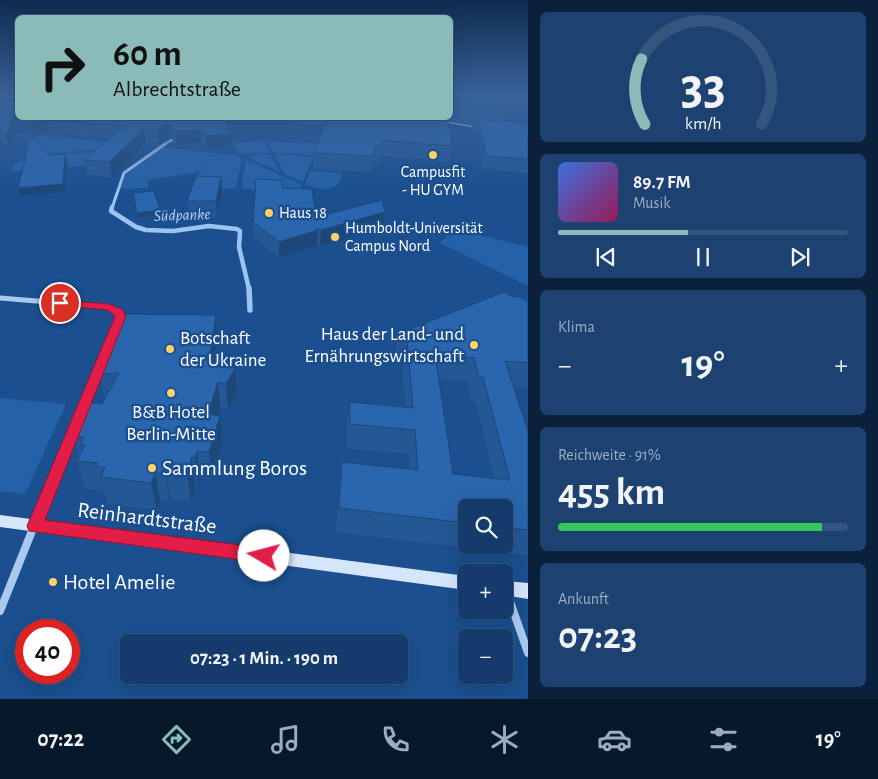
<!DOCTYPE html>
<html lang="de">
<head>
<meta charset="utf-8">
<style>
  :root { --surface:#143b6b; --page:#1d4271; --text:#f1f3f6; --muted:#9dadc1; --line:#33557e; --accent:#8bbbb9 }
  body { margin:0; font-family:"Alegreya Sans",sans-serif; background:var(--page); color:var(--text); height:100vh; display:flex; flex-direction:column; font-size:19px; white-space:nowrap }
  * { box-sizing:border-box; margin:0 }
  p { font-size:16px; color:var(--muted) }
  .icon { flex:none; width:28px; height:28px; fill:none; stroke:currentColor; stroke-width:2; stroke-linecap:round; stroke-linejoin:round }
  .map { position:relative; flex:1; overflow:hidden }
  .drawer { display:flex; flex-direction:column; gap:12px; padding:12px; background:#0b203b; width:350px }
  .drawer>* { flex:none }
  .hud { position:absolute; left:15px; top:15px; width:438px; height:105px; border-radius:8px; box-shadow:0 5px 20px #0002,0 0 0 1px var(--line); background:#8bbbb9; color:#111; overflow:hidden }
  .fabs { position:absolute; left:458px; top:499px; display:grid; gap:10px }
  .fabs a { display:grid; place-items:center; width:55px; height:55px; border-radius:8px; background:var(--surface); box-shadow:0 5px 20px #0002,0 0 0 1px var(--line); font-size:25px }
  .speed { position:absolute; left:15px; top:619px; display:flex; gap:10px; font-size:25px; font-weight:700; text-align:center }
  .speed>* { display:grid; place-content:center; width:65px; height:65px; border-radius:50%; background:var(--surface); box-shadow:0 5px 20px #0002,0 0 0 1px var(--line); line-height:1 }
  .speed .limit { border:8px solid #d22; background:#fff; color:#111 }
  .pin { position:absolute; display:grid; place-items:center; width:42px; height:42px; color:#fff; margin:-21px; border:2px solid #fff; border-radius:50%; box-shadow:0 1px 5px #0007 }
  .me { position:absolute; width:55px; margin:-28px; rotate:278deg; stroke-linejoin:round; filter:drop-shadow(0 0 4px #0008) }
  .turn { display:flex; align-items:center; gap:18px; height:105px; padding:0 15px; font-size:22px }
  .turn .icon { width:65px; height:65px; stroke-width:2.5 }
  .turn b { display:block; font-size:35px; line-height:42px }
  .big { font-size:38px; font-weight:600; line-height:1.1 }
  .drawer .card { flex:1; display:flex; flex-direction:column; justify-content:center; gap:8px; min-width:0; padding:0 18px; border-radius:8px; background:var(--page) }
  .drawer .dial { align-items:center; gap:0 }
  .dial svg { height:130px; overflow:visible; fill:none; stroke:var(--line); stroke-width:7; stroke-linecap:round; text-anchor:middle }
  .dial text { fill:var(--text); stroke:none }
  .song { display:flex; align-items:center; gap:15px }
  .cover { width:60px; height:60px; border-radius:8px; background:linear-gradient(135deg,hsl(220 70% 55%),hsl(330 70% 35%)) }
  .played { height:5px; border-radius:2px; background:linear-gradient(90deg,var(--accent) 45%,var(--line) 45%) }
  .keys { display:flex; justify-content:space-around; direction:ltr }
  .heat { display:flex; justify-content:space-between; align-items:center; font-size:28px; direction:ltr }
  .charge { height:8px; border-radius:4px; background:linear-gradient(90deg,#34c759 91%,var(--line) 0) }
  .trip { position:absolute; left:120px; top:634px; width:288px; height:50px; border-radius:8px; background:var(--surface); box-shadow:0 5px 20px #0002,0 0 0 1px var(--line); font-weight:600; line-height:50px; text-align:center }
  .tab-bar { display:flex; height:80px; justify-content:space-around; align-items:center; background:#08182b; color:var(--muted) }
  .tab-bar .icon { width:35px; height:35px }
  .tab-bar .selected { color:var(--accent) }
  .tab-bar b { font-size:22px; color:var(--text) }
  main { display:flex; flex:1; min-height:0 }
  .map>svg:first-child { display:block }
</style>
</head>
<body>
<main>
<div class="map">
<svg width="528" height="699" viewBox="0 0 528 699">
  <rect width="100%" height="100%" fill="#1b4f8f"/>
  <g fill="#2461a8">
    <path d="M450,95H528V97L450,99Z"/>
    <path d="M282,118H353C338,123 295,128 282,118Z"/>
    <path d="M21,133L135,145L43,155L23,136L6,138L8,136Z"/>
    <path d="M265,141L270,153H238L233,143Z"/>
    <path d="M268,141L319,144L314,155L273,153Z"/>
    <path d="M159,147L232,155L241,158C241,169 237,178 236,189H207L198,179L197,173L211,163L195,173L147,180L149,188L121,189L126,175Z"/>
    <path d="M93,152L95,158L91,165L70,167L67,165V161L11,172L14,164L33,157Z"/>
    <path d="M270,154L280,172L251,159L250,155Z"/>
    <path d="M274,154L313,157L303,182L285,174Z"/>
    <path d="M246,160L302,185L300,189H243L242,182Z"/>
    <path d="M310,171L342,173C341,177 340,183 337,185C329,192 313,188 305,184Z"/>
    <path d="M455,229L528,247V286L440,243Z"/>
    <path d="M0,398L66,404L25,494L0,491Z"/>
  </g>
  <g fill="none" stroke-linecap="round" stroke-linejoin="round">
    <path stroke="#9cc4f0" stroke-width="2.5" d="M163,145L179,136"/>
    <path stroke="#9cc4f0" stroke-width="3" d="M112,208L124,173L165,144"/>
    <path stroke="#9cc4f0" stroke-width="4.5" d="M112,207L111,211L136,227L146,230L173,231L209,226L237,229L240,231L239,247L249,289"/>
    <path stroke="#9cc4f0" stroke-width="5.5" d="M249,288L250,310"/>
    <path stroke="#a9c9ee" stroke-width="5" d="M0,298L109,307L118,311L120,316L88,393"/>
    <path stroke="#a9c9ee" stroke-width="6" d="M34,527L89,392"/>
    <g stroke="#a9c9ee" stroke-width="8">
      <path d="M506,590L528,653"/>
      <path d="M0,611L34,526"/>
    </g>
    <g fill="#d6e6fa" fill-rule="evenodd">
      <path d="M12,95H17L0,103V100Z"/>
      <path d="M420,118H427L485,128L483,129Z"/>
      <path d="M0,515L466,576V590L0,527Z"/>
      <path d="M504,581L528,583V599L504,595Z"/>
    </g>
  </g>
  <g fill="#245895" fill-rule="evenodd">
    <path d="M0,100L9,148L0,138Z"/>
    <path d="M457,102L504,110L502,121L514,123L528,124V173L483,169L478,135L471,130L472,125L465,124L454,118Z"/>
    <path d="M31,118H238L227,125L229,132L231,147L206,149L202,143L177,145L174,144L171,135L159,143L146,142L112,177L87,175L84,160L110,138L81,135L50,130L33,138L29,125Z"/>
    <path d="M332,120L452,146L449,162L380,155L379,162L373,161L371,172L313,169L314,153Z"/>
    <path d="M221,177L222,193L217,218H189L187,201Z"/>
    <path d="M282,188L316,217L385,212L383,227L320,246L317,244V246L279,258L253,237V222Z"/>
    <path d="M514,297L528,302V387L513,386L528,431V555L336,532L339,487L342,462L410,469L409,454L347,448V426L350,402L405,407L402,363L394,356L398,334ZM439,379L467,381L471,401H476L494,479L453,474ZM466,508H504V545H466Z"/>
    <path d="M216,315L217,340L214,363L236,394L228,410L220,408L218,415L222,443L212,479L200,478L198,485H195L191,501L170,499L169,501L160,500L157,510L108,504L105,494H104L103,490L85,488L77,461L79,456L73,436L102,404L105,398L100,374Z"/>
  </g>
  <g fill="#1d4779">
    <path d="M18,105V118H20L9,148L6,135Z"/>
    <path d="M46,118H47L50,130L33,138L29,125Z"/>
    <path d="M223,118H238L227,125L229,127V134H230L231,147L206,149L205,136Z"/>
    <path d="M256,118H269L256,119Z"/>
    <path d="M170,122L171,135L159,143L157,130Z"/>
    <path d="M144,128L146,142L112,177L109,162Z"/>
    <path d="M201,130L202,143L177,145L176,131Z"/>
    <path d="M375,146L373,161L371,172L373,156Z"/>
    <path d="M65,154L67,161L65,191L20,196L18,188Z"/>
    <path d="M221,177L222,193L217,218L216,201Z"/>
    <path d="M160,210L161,215L138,217L137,213Z"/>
    <path d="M385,212L383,227L320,246L321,230Z"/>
    <path d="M318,230L317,246L279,258V242Z"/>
    <path d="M216,315L217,340L211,388L209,362Z"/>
    <path d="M235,368L236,394L228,410L226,384Z"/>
    <path d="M218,382L220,408L211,441L208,414Z"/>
    <path d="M220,416L222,443L212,479L209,452Z"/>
    <path d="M197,451L200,478L198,485L195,458Z"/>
    <path d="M192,457L195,485L191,501L187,474Z"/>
    <path d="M165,471L170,499L169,501L165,474Z"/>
    <path d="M155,473L160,500L157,510L151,483Z"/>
  </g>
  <g fill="#2a66ad" stroke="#1d4779" fill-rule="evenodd">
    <path d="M0,100L18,101V105L6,135L0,129Z"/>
    <path d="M491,100L504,110L469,107L457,102Z"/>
    <path d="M31,118H46L29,125Z"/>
    <path d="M51,118H225L227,119L224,120L229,127H226L230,134L205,136L201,130L176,131L173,130L170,122L157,130L144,128L109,162L84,160L124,126L79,122Z"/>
    <path d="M333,118H448L452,146L382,140L381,146H375L373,156L314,153L327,120H332Z"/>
    <path d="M473,119L511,121L514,123L528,124V159L486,156L480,124Z"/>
    <path d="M30,137L48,155L65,154L63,184L18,188Z"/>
    <path d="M196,176L221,177L216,201H187Z"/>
    <path d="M256,179L282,180V188L312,189L316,217L382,200L385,212L321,230L317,228L318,230L279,242L253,222Z"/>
    <path d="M154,191L160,210L137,213L133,193Z"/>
    <path d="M504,292L514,297L517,296L528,302V363L505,361L528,431V530L504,527V508H466V523L339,508L342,462L418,470L415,430L350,424V402L413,408L407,340L398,334ZM435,354L474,358L479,377H483L510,480L453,474Z"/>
    <path d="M123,314L216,315L209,362L235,368L226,384L218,382L208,414L220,416L209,452L197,451L195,458L192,457L187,474L165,471V474L155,473L151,483L101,477L105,467H96L98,463L77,461L85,445L80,444L84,437L73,436L91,403L102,404L119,373L100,374Z"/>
  </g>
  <linearGradient id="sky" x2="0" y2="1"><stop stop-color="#0f2b4f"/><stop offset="0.49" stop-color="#39639b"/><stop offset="1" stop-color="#39639b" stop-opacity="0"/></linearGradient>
  <rect width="528" height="193" fill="url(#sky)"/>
  <path fill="#e11d48" stroke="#92132f" d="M57,300L109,304L122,309L126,316L45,520L264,548L270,550L273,556L270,561L264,563L29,531L27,526L115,316L107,310L57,305Z"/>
  <g fill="#ffd166" stroke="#1b4f8f" stroke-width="2">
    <circle cx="433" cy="155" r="5"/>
    <circle cx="269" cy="213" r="5"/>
    <circle cx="335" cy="237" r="5"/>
    <circle cx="474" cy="345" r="5"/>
    <circle cx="170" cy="349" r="5"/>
    <circle cx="171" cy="393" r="5"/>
    <circle cx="152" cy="468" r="5"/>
    <circle cx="53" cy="582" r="5"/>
  </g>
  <g text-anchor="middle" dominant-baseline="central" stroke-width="5" stroke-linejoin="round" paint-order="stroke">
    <g font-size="16" fill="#fff" stroke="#1b4f8f" text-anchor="start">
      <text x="433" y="172" text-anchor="middle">Campusfit<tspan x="433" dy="18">- HU GYM</tspan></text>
      <text x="279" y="213">Haus 18</text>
      <text x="345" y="228">Humboldt-Universität<tspan x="345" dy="18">Campus Nord</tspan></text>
    </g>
    <g font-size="16" font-style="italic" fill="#b5d3f5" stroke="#1b4f8f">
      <text transform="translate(182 215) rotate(-2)">Südpanke</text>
    </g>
    <g font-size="19" fill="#fff" stroke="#1b4f8f" text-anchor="end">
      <text x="464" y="334">Haus der Land- und<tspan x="464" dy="22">Ernährungswirtschaft</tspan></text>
      <text x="180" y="338" text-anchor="start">Botschaft<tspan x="180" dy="22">der Ukraine</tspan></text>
      <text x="171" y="412" text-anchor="middle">B&amp;B Hotel<tspan x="171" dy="22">Berlin-Mitte</tspan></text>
    </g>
    <g font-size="22" fill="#fff" stroke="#1b4f8f" text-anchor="start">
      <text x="162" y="468">Sammlung Boros</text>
      <text x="63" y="582">Hotel Amelie</text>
    </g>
    <g font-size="22" fill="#fff" stroke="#1b4f8f">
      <text transform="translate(147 518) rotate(7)">Reinhardtstraße</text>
    </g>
  </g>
</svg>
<div class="fabs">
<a><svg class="icon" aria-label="search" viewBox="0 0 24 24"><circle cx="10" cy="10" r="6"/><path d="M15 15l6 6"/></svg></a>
<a>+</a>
<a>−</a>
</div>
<div class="speed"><div class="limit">40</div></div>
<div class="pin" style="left:60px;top:303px;background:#d93025"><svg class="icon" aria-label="arrive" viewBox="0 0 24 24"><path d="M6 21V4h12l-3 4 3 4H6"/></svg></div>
<svg class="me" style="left:264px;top:556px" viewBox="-20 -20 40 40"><circle r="19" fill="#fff"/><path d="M0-13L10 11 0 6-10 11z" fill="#e11d48"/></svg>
<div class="trip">07:23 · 1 Min. · 190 m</div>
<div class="hud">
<div class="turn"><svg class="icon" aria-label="right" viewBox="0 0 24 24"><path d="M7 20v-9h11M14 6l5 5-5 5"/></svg><div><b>60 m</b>Albrechtstraße</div></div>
</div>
</div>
<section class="drawer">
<div class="card dial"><svg viewBox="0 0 100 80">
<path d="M14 69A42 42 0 1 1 86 69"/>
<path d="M14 69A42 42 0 0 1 12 29" stroke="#8bbbb9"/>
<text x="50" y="56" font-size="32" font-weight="700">33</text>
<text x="50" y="72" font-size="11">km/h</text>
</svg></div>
<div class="card">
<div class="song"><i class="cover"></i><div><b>89.7 FM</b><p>Musik</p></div></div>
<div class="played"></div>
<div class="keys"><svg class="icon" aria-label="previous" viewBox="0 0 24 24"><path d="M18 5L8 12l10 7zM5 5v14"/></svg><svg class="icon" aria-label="pause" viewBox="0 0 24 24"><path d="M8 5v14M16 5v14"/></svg><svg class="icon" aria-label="next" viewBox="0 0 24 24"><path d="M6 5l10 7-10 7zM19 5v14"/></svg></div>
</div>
<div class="card"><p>Klima</p>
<div class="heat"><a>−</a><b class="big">19°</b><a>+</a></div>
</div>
<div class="card"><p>Reichweite · 91%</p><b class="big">455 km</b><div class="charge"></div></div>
<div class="card"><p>Ankunft</p><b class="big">07:23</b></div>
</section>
</main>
<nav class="tab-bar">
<b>07:22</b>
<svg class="icon selected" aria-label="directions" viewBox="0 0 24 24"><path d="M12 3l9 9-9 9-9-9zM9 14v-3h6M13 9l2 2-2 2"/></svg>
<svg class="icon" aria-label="music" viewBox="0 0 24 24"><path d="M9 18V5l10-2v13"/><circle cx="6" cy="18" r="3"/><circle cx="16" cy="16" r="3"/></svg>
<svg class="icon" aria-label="phone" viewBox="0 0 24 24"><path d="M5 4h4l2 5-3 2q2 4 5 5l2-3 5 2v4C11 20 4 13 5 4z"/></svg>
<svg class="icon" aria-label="climate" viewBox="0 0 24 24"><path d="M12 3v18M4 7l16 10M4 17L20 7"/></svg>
<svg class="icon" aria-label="car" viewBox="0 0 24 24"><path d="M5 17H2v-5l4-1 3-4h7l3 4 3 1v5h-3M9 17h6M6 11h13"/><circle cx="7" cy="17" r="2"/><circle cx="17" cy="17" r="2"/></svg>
<svg class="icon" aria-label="filters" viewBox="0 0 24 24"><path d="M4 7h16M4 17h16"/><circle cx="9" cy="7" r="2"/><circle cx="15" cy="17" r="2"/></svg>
<b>19°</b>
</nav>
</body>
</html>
